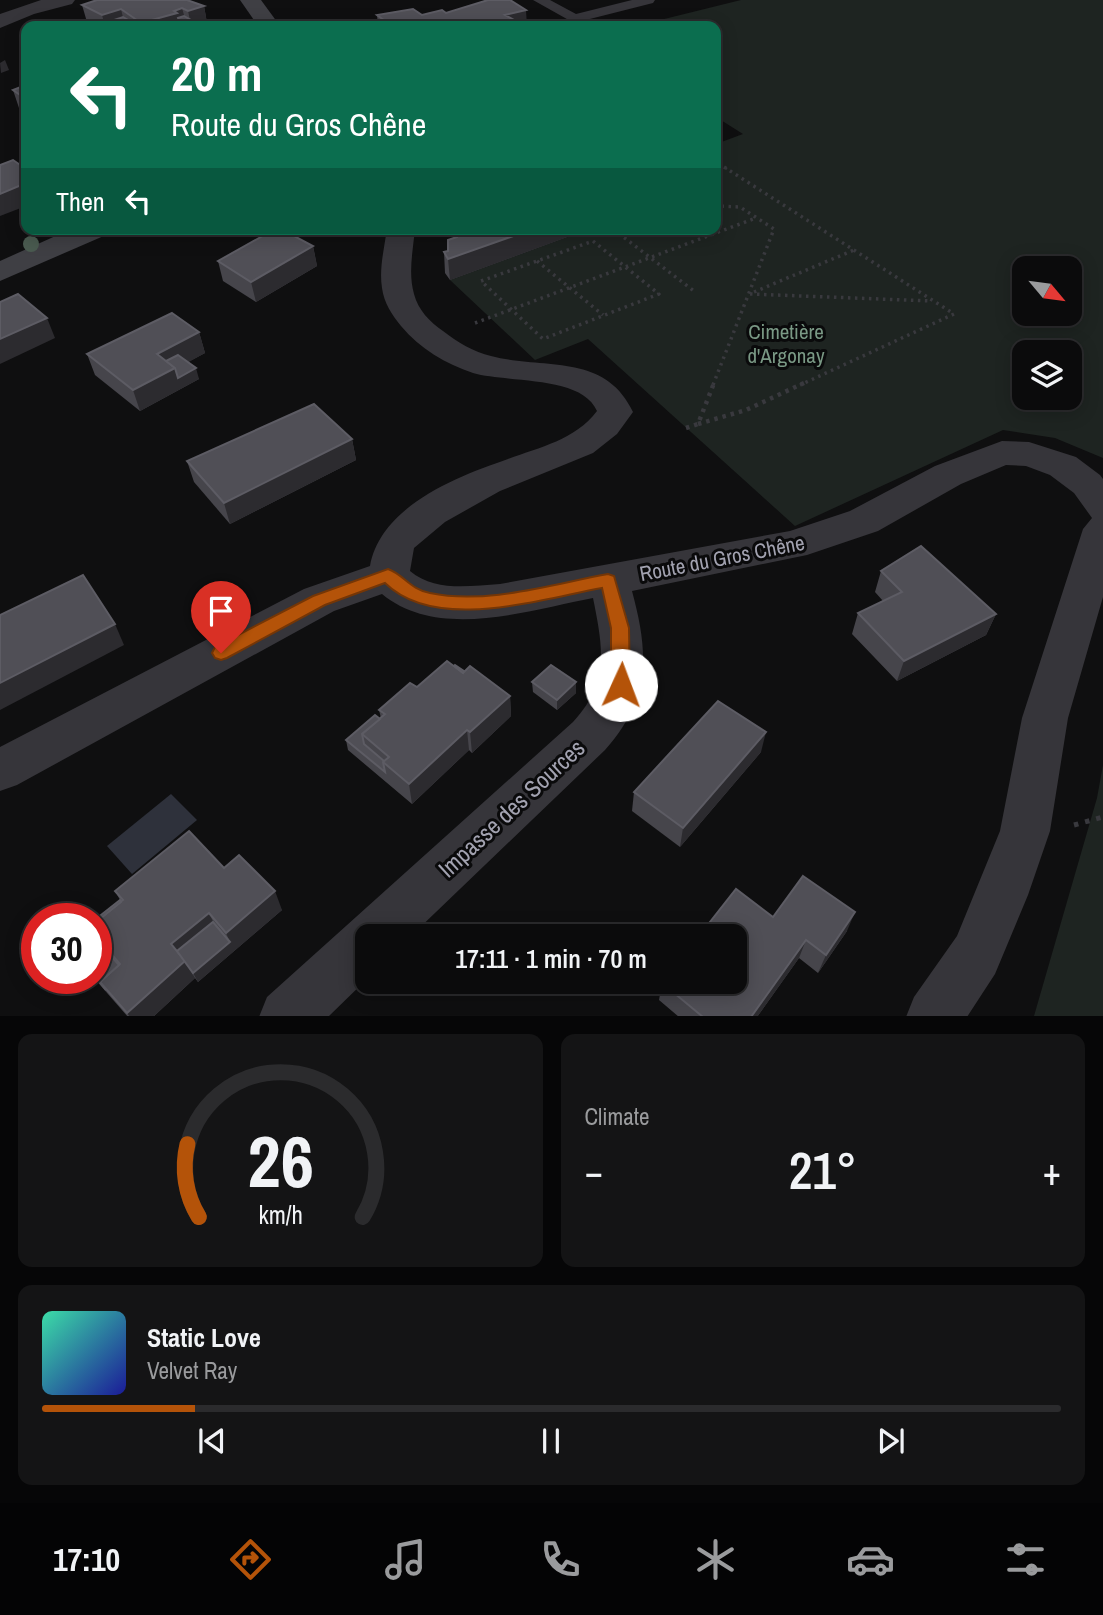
<!DOCTYPE html>
<html lang="en">
<head>
<meta charset="utf-8">
<style>
  :root { --surface:#0b0b0c; --page:#141415; --text:#f1f3f6; --muted:#9a9b9d; --line:#2b2b2d; --accent:#b45309 }
  body { margin:0; font-family:"Archivo Narrow",sans-serif; background:var(--page); color:var(--text); height:100vh; display:flex; flex-direction:column; font-size:26px; white-space:nowrap }
  * { box-sizing:border-box; margin:0 }
  p { font-size:23px; color:var(--muted) }
  .icon { flex:none; width:38px; height:38px; fill:none; stroke:currentColor; stroke-width:2; stroke-linecap:round; stroke-linejoin:round }
  .map { position:relative; height:1016px; overflow:hidden }
  .sheet { display:flex; flex-direction:column; gap:18px; padding:18px; background:#060607; flex:1 }
  .sheet>* { flex:none }
  .top-card { position:absolute; left:21px; top:21px; width:700px; height:214px; border-radius:14px; box-shadow:0 4px 18px #0003,0 0 0 2px var(--line); background:#0b6e4f; color:#fff; overflow:hidden }
  .needle { width:46px; rotate:119deg }
  .controls { position:absolute; left:1012px; top:256px; display:grid; gap:14px }
  .controls a { display:grid; place-items:center; width:70px; height:70px; border-radius:14px; background:var(--surface); box-shadow:0 4px 18px #0003,0 0 0 2px var(--line); font-size:35px }
  .speed { position:absolute; left:21px; top:903px; display:flex; gap:14px; font-size:35px; font-weight:700; text-align:center }
  .speed>* { display:grid; place-content:center; width:91px; height:91px; border-radius:50%; background:var(--surface); box-shadow:0 4px 18px #0003,0 0 0 2px var(--line); line-height:1 }
  .speed .limit { border:10px solid #d22; background:#fff; color:#111 }
  .pin { position:absolute; display:grid; place-items:center; width:60px; height:60px; color:#fff; margin:-72px -30px; border-radius:50% 50% 50% 0; rotate:-45deg; box-shadow:0 0 7px #0007 }
  .pin .icon { rotate:45deg }
  .me { position:absolute; width:77px; margin:-38px; rotate:2deg; stroke-linejoin:round; filter:drop-shadow(0 0 5px #0008) }
  .turn { display:flex; align-items:center; gap:24px; height:147px; padding:0 35px; font-size:32px }
  .turn .icon { width:91px; height:91px; stroke-width:2.5 }
  .turn b { display:block; font-size:49px; line-height:60px }
  .then { display:flex; align-items:center; height:66px; padding:0 35px; background:#0003; gap:14px; font-size:26px }
  .big { font-size:52px; font-weight:600; line-height:1.1 }
  .sheet .card { flex:1; display:flex; flex-direction:column; justify-content:center; gap:10px; min-width:0; padding:0 24px; border-radius:14px; background:var(--page) }
  .sheet .dial { align-items:center; gap:0 }
  .dial svg { height:182px; overflow:visible; fill:none; stroke:var(--line); stroke-width:7; stroke-linecap:round; text-anchor:middle }
  .dial text { fill:var(--text); stroke:none }
  .song { display:flex; align-items:center; gap:21px }
  .cover { width:84px; height:84px; border-radius:10px; background:linear-gradient(135deg,hsl(160 70% 55%),hsl(240 70% 35%)) }
  .played { height:7px; border-radius:4px; background:linear-gradient(90deg,var(--accent) 15%,var(--line) 15%) }
  .keys { display:flex; justify-content:space-around; direction:ltr }
  .heat { display:flex; justify-content:space-between; align-items:center; font-size:38px; direction:ltr }
  .sheet .tiles { flex:1; display:grid; gap:18px; grid-template-columns:1fr 1fr }
  .card:last-child { grid-column:span 2 }
  .trip { position:absolute; left:355px; top:924px; width:392px; height:70px; border-radius:14px; background:var(--surface); box-shadow:0 4px 18px #0003,0 0 0 2px var(--line); font-weight:600; line-height:70px; text-align:center }
  .tabs { display:flex; height:112px; justify-content:space-around; align-items:center; background:#040405; color:var(--muted) }
  .tabs .icon { width:49px; height:49px }
  .tabs .active { color:var(--accent) }
  .tabs b { font-size:32px; color:var(--text) }
  .map>svg:first-child { display:block }
</style>
</head>
<body>
<div class="map">
<svg width="1103" height="1017" viewBox="0 0 1103 1017">
  <rect width="100%" height="100%" fill="#0f0f10"/>
  <g fill="#1e2421" fill-rule="evenodd">
    <path d="M741,0H1103V458L1055,438L1003,430L795,526L588,339L535,360L450,280L589,229H716V144L743,134L716,117V26H636ZM1024,268H1069V313H1024ZM1024,352H1069V397H1024Z"/>
    <path d="M1103,765V1016H1034L1097,798Z"/>
  </g>
  <path fill="#2e313b" d="M171,794L197,820L132,874L107,846Z"/>
  <g fill="none" stroke-linecap="round" stroke-linejoin="round">
    <path stroke="#39393e" stroke-width="2.5" stroke-dasharray="2 3.5" stroke-linecap="butt" d="M716,162L727,169"/>
    <g stroke="#39393e" stroke-width="3.5" stroke-dasharray="2.5 4.5" stroke-linecap="butt">
      <path d="M724,167L954,314L800,385"/>
      <path d="M613,229L694,291"/>
      <path d="M593,241L659,294L543,339L481,281Z"/>
      <path d="M537,261L603,315"/>
      <path d="M754,292L854,250"/>
      <path d="M750,294L931,301"/>
      <path d="M475,323L756,218"/>
      <path d="M713,385L774,229L740,207L716,206"/>
    </g>
    <g stroke="#39393e" stroke-width="4.5" stroke-dasharray="3.5 5" stroke-linecap="butt">
      <path d="M698,424L746,410L804,383"/>
      <path d="M686,428L698,424L714,383"/>
    </g>
    <path stroke="#39393e" stroke-width="5" stroke-dasharray="4.5 7" stroke-linecap="butt" d="M1074,825L1103,817"/>
    <path fill="#36353a" fill-rule="evenodd" d="M533,0H550L576,14L632,0H655L653,3L574,23Z"/>
    <g fill="#36353a" fill-rule="evenodd">
      <path d="M41,0H75L72,4L34,14L0,28V14Z"/>
      <path d="M387,229H415C413,250 408,273 414,294C418,310 430,322 443,331C457,342 474,352 491,356C543,370 605,352 633,412L617,434L593,453L500,491L445,522L414,548L410,571C435,592 469,586 500,584L790,531L850,511L935,466L1002,441L1029,442L1076,457L1100,475L1103,479V597L1068,718L1050,831L1028,895L995,974L967,1017H906L914,997L957,936L1000,831L1022,718L1083,529L1092,518L1074,493L1050,475L1026,466L1006,465L961,484L878,531L807,555L632,591C649,654 651,698 605,750L411,936H368V978L328,1017H259L267,997L573,722C610,682 603,648 593,598C529,610 439,641 382,594L334,611L17,785L0,791V747L304,589L370,566C381,506 456,477 508,459C540,447 575,440 597,411C582,375 507,383 473,373C446,364 420,349 401,326C392,315 384,303 382,288C379,269 384,249 387,229Z"/>
    </g>
    <g fill="#3f3f44" fill-rule="evenodd">
      <path d="M240,0H261L280,26H258Z"/>
      <path d="M71,229H110L106,235L0,281V261Z"/>
    </g>
  </g>
  <circle fill="#4a5b50" cx="31" cy="244" r="8"/>
  <g fill="#46454b">
    <path d="M488,0L527,26H378L377,15H422L446,13Z"/>
    <path d="M82,5L204,6L207,23L198,26H95L87,22Z"/>
    <path d="M26,85V113L19,108L13,90Z"/>
    <path d="M457,229H589L450,280L445,273L444,252L448,251L457,237Z"/>
    <path d="M313,246L317,266L256,302L223,281L218,261Z"/>
    <path d="M199,332L205,353L188,362L199,379L140,411L95,375L87,354Z"/>
    <path d="M352,439L356,460L230,524L194,482L187,461Z"/>
    <path d="M881,571L996,614L986,635L897,681L852,634L858,613L883,601L875,592Z"/>
    <path d="M454,666L510,696L511,716L472,753L469,750L412,804L348,750L346,740L381,718L379,710Z"/>
    <path d="M532,682H576V693L557,710L533,692Z"/>
    <path d="M761,752L680,847L632,811L634,792Z"/>
    <path d="M224,868L282,910L198,982L195,978L153,1017H128L94,978H96V919L120,900L115,891Z"/>
    <path d="M773,917L847,931L818,973L799,958L757,1017H679L659,1000L662,983Z"/>
  </g>
  <g fill="#2c2b2f">
    <path d="M204,6L207,23L198,26H182L181,23L179,21L180,26H142L141,23L182,8L186,22L190,20L188,11Z"/>
    <path d="M121,9L125,26L111,21L112,26H105L102,15Z"/>
    <path d="M526,10L527,26H504L505,15Z"/>
    <path d="M500,20V26H467Z"/>
    <path d="M5,60L9,70L1,73L0,63Z"/>
    <path d="M26,183V206L0,216V194Z"/>
    <path d="M533,229H589L450,280L448,259Z"/>
    <path d="M313,246L317,266L256,302L251,282Z"/>
    <path d="M47,318L55,338L0,364V339Z"/>
    <path d="M199,332L205,353L176,369L196,368L199,379L140,411L133,390L157,354Z"/>
    <path d="M352,439L356,460L230,524L224,503Z"/>
    <path d="M996,614L986,635L897,681L904,661Z"/>
    <path d="M115,624L124,645L0,710V683Z"/>
    <path d="M576,682V693L557,710V700Z"/>
    <path d="M510,696L511,716L472,753L470,732Z"/>
    <path d="M467,730L469,750L412,804L409,784Z"/>
    <path d="M766,732L761,752L680,847L683,828Z"/>
    <path d="M275,891L282,910L198,982L193,973L230,942L226,933Z"/>
    <path d="M855,912L847,931L818,973L826,955Z"/>
    <path d="M209,913L218,932L183,961L171,944Z"/>
    <path d="M806,940L799,958L757,1017H751Z"/>
    <path d="M185,961L195,978L153,1017H130L127,1013Z"/>
  </g>
  <g fill="#504f56" stroke="#5d5c64" stroke-width="2">
    <path d="M97,0H187L204,6L188,11L182,8L174,11L177,13L141,23L121,9L102,15L82,5Z"/>
    <path d="M488,0H510L526,10L505,15L514,20L504,23L500,20L467,26H378L389,24L377,15L413,9L422,15L442,10L446,13Z"/>
    <path d="M184,16L191,20L181,23L179,21L178,18Z"/>
    <path d="M123,17L135,24L128,26H120L111,21Z"/>
    <path d="M26,85V99L13,90Z"/>
    <path d="M13,160L26,169V183L0,194V165Z"/>
    <path d="M275,229H281L313,246L251,282L218,261Z"/>
    <path d="M457,229H533L448,259L444,252L448,251V240L457,237Z"/>
    <path d="M18,294L47,318L0,339V302Z"/>
    <path d="M172,313L199,332L157,354L175,368L133,390L87,354Z"/>
    <path d="M178,355L196,368L178,378L175,368L166,361Z"/>
    <path d="M314,404L352,439L224,503L187,461Z"/>
    <path d="M921,546L996,614L904,661L858,613L902,592L881,571Z"/>
    <path d="M83,575L115,624L0,683V615Z"/>
    <path d="M447,661L463,673L470,666L510,696L470,732L467,730L409,784L383,762L389,757L362,734L385,714L379,710L410,683L417,687Z"/>
    <path d="M455,665L464,671L463,673L454,666Z"/>
    <path d="M551,665L576,682L557,700L532,682Z"/>
    <path d="M718,701L766,732L683,828L634,792Z"/>
    <path d="M375,715L380,719L362,734L364,744L384,761L383,762L385,772L346,740Z"/>
    <path d="M189,831L224,868L239,855L275,891L226,933L209,913L171,944L185,961L127,1013L100,982L120,964L96,937V922L123,900L115,891Z"/>
    <path d="M803,876L855,912L826,955L806,940L751,1017H703L662,983L663,982H735V936H699L736,889L773,917Z"/>
    <path d="M120,900L121,902L96,922V919Z"/>
    <path d="M213,922L230,942L193,973L177,951Z"/>
    <path d="M96,939L119,965L100,982L106,990L96,978Z"/>
  </g>
  <path fill="#b45309" stroke="#753606" stroke-width="2" d="M388,569C403,574 411,590 430,593C487,605 552,584 608,574L614,576L629,628L630,685L627,691L621,693L614,691L611,685V628L602,588C540,599 436,633 385,583L325,605L227,658L221,660L215,658L212,653L215,647L313,596Z"/>
  <g text-anchor="middle" dominant-baseline="central" stroke-width="6" stroke-linejoin="round" paint-order="stroke">
    <g font-size="21" fill="#7a9985" stroke="#0a0a0b">
      <text x="786" y="331">Cimetière<tspan x="786" dy="24">d'Argonay</tspan></text>
    </g>
    <g font-size="21" fill="#a2a2b0" stroke="#0a0a0b">
      <text transform="translate(722 558) rotate(-11)">Route du Gros Chêne</text>
    </g>
    <g font-size="24" fill="#a2a2b0" stroke="#0a0a0b">
      <text transform="translate(511 808) rotate(-43)">Impasse des Sources</text>
    </g>
  </g>
</svg>
<div class="controls">
<a><svg class="needle" viewBox="-14 -14 28 28"><path d="M0-13l5 13h-10z" fill="#e53935"/><path d="M0 13l5-13h-10z" fill="#9a9b9d"/></svg></a>
<a><svg class="icon" aria-label="layers" viewBox="0 0 24 24"><path d="M12 4l9 5-9 5-9-5zM3 14l9 5 9-5"/></svg></a>
</div>
<div class="speed"><div class="limit">30</div></div>
<div class="pin" style="left:221px;top:653px;background:#d93025"><svg class="icon" aria-label="arrive" viewBox="0 0 24 24"><path d="M6 21V4h12l-3 4 3 4H6"/></svg></div>
<svg class="me" style="left:621px;top:685px" viewBox="-20 -20 40 40"><circle r="19" fill="#fff"/><path d="M0-13L10 11 0 6-10 11z" fill="#b45309"/></svg>
<div class="trip">17:11 · 1 min · 70 m</div>
<div class="top-card">
<div class="turn"><svg class="icon" aria-label="left" viewBox="0 0 24 24"><path d="M17 20v-9H6M10 6l-5 5 5 5"/></svg><div><b>20 m</b>Route du Gros Chêne</div></div>
<div class="then">Then<svg class="icon" aria-label="left" viewBox="0 0 24 24"><path d="M17 20v-9H6M10 6l-5 5 5 5"/></svg></div>
</div>
</div>
<section class="sheet">
<div class="tiles">
<div class="card dial"><svg viewBox="0 0 100 80">
<path d="M14 69A42 42 0 1 1 86 69"/>
<path d="M14 69A42 42 0 0 1 9 37" stroke="#b45309"/>
<text x="50" y="56" font-size="32" font-weight="700">26</text>
<text x="50" y="72" font-size="11">km/h</text>
</svg></div>
<div class="card"><p>Climate</p>
<div class="heat"><a>−</a><b class="big">21°</b><a>+</a></div>
</div>
<div class="card">
<div class="song"><i class="cover"></i><div><b>Static Love</b><p>Velvet Ray</p></div></div>
<div class="played"></div>
<div class="keys"><svg class="icon" aria-label="previous" viewBox="0 0 24 24"><path d="M18 5L8 12l10 7zM5 5v14"/></svg><svg class="icon" aria-label="pause" viewBox="0 0 24 24"><path d="M8 5v14M16 5v14"/></svg><svg class="icon" aria-label="next" viewBox="0 0 24 24"><path d="M6 5l10 7-10 7zM19 5v14"/></svg></div>
</div>
</div>
</section>
<nav class="tabs">
<b>17:10</b>
<svg class="icon active" aria-label="directions" viewBox="0 0 24 24"><path d="M12 3l9 9-9 9-9-9zM9 14v-3h6M13 9l2 2-2 2"/></svg>
<svg class="icon" aria-label="music" viewBox="0 0 24 24"><path d="M9 18V5l10-2v13"/><circle cx="6" cy="18" r="3"/><circle cx="16" cy="16" r="3"/></svg>
<svg class="icon" aria-label="phone" viewBox="0 0 24 24"><path d="M5 4h4l2 5-3 2q2 4 5 5l2-3 5 2v4C11 20 4 13 5 4z"/></svg>
<svg class="icon" aria-label="climate" viewBox="0 0 24 24"><path d="M12 3v18M4 7l16 10M4 17L20 7"/></svg>
<svg class="icon" aria-label="car" viewBox="0 0 24 24"><path d="M5 17H2v-5l4-1 3-4h7l3 4 3 1v5h-3M9 17h6M6 11h13"/><circle cx="7" cy="17" r="2"/><circle cx="17" cy="17" r="2"/></svg>
<svg class="icon" aria-label="filters" viewBox="0 0 24 24"><path d="M4 7h16M4 17h16"/><circle cx="9" cy="7" r="2"/><circle cx="15" cy="17" r="2"/></svg>
</nav>
</body>
</html>
